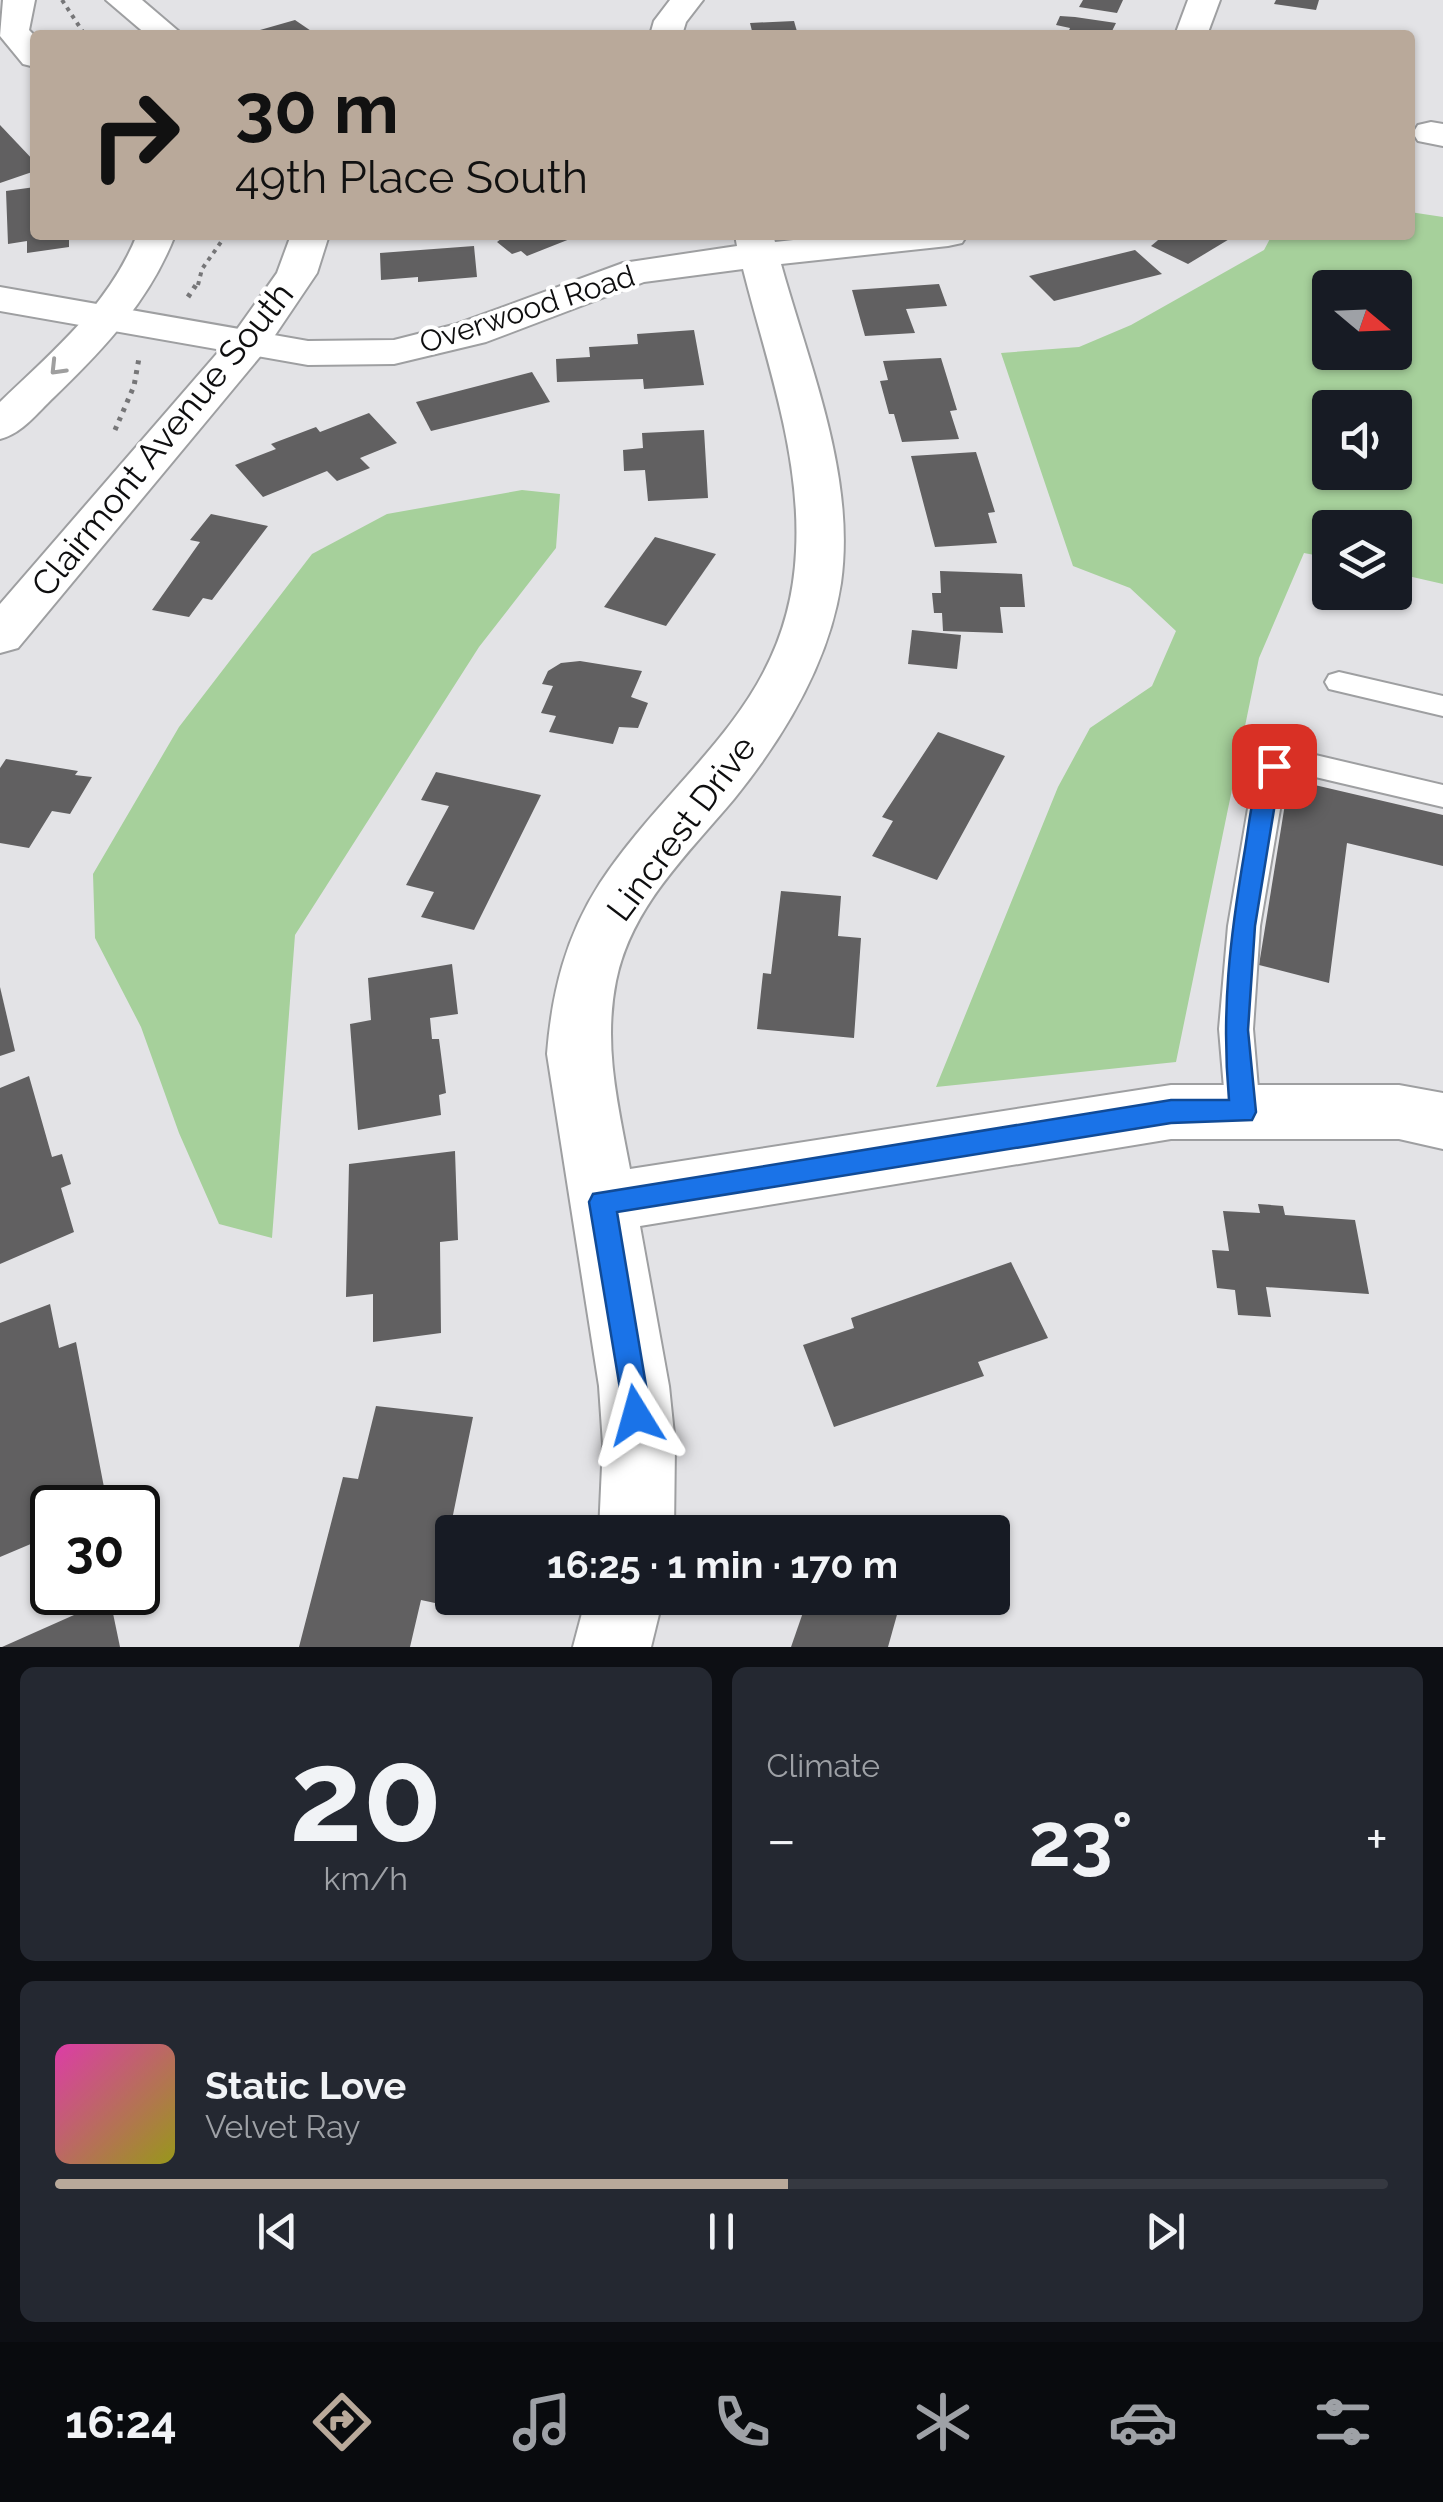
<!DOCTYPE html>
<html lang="en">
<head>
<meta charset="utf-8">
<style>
  :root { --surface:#171b24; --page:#242831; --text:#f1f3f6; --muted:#9ea1a6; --line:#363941; --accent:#b9a99a }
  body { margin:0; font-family:Raleway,sans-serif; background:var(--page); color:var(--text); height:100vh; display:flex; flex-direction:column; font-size:38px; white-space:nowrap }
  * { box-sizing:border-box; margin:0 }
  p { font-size:32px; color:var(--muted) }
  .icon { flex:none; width:55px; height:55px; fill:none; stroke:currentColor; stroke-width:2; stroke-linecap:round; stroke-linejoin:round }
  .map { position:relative; height:1647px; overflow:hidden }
  .side { display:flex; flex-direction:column; gap:20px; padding:20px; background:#0d0f14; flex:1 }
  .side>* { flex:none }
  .guide { position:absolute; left:30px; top:30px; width:1385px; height:210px; border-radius:10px; box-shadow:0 2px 8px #0004; background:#b9a99a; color:#111; overflow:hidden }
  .needle { width:65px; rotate:109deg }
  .tools { position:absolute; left:1312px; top:270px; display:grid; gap:20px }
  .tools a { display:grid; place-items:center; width:100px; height:100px; border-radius:10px; background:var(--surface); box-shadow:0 2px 8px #0004; font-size:50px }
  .speed { position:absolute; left:30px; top:1485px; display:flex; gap:20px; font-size:50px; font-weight:700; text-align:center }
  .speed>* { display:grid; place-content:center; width:130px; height:130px; border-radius:50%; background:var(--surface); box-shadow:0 2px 8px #0004; line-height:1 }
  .speed .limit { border:5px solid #111; border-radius:15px; background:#fff; color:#111 }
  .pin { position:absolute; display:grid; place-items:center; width:85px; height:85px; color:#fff; margin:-42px; border-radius:20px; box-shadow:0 5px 15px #0006 }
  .me { position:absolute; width:110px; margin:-55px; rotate:352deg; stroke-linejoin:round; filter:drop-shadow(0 0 8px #0008) }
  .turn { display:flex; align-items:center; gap:35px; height:210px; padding:0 40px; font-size:45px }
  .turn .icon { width:130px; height:130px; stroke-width:2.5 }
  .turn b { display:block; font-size:70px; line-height:85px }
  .big { font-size:75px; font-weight:700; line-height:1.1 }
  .side .card { flex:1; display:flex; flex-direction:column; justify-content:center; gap:15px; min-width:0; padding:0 35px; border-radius:15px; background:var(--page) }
  .side .dial { align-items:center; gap:0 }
  .dial b { font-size:130px; line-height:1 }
  .song { display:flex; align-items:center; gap:30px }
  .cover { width:120px; height:120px; border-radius:15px; background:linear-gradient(135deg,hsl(320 70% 55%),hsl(60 70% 35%)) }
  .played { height:10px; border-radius:5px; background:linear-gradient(90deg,var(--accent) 55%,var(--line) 55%) }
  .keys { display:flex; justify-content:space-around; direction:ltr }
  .heat { display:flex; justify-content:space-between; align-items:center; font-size:55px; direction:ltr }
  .side .tiles { flex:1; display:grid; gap:20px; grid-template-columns:1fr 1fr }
  .card:last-child { grid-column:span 2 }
  .trip { position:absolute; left:435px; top:1515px; width:575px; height:100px; border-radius:10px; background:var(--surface); box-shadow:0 2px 8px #0004; font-weight:700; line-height:100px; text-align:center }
  .tab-bar { display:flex; height:160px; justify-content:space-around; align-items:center; background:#090b0e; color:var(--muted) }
  .tab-bar .icon { width:70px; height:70px }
  .tab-bar .current { color:var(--accent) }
  .tab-bar b { font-size:45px; color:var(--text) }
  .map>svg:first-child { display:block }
</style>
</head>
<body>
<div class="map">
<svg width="1443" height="1647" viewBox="0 0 1443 1647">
  <rect width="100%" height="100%" fill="#e3e3e6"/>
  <g fill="#a6d09b" fill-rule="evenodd">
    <path d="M1410,212L1443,217V584L1395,573V528H1330V558L1304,553L1259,658L1176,1062L936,1087L1058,787L1090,728L1152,686L1176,631L1130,588L1073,566L1001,353L1079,347L1131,325L1264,250L1272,235H1410ZM1330,288H1395V352H1330ZM1330,408H1395V472H1330Z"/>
    <path d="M522,490L560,494L556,548L479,647L295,935L272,1238L219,1224L179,1133L141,1027L95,938L93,874L179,727L312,554L387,514Z"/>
  </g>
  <g fill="#616061">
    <path d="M1083,0H1123L1117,13L1079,7Z"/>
    <path d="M1276,0H1319L1316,10L1274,4Z"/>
    <path d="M1060,16L1075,17L1116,23L1110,35H1067L1070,28L1056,25Z"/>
    <path d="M295,20L317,35H267L260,30Z"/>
    <path d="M794,21L798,35H753L750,23Z"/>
    <path d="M0,125L35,162V171L0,183Z"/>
    <path d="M35,187V235H69V247L27,253V241L8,244L6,191Z"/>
    <path d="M506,235H580L527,256L521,251L512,254L497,242Z"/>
    <path d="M1164,235H1236L1188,264L1151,246Z"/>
    <path d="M474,246L477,277L418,282V277L381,280L380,253Z"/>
    <path d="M1135,250L1162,274L1054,301L1029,276Z"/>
    <path d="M939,284L947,306L906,309L915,333L865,336L852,290Z"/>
    <path d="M694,330L704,385L644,389L643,379L557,382L556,359L590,357L589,347L638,344L637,334Z"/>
    <path d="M941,358L957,410L950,411L959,439L902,442L894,414H889L880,381L888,380L883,361Z"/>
    <path d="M532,372L550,402L431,431L416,402Z"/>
    <path d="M369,413L397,443L360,458L370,468L337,481L327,471L263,497L235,465L276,449L271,444L316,427L320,432Z"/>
    <path d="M704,430L708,498L648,501L645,470L624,471L623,450L643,448L642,433Z"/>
    <path d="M976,452L995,512L988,513L997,543L935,547L911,456Z"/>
    <path d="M211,514L268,526L212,600L203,598L189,617L152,610L200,542L190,540Z"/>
    <path d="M655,537L716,554L666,626L604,607Z"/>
    <path d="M940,571L1022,574L1025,607H1000L1003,633L943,631L942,613H934L932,593H941Z"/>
    <path d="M912,630L961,635L957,669L908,664Z"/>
    <path d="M580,661L642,671L631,697L648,703L638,728L619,727L613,744L549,732L556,716L541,713L553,686L542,684L548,671L561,663Z"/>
    <path d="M938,732L1005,756L937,880L872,856L893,821L882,817Z"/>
    <path d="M6,759L78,771L75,775L92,777L70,814L52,811L29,848L0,843V768Z"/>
    <path d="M436,772L541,795L474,930L421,917L434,892L406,885L449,806L421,800Z"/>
    <path d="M1289,779L1443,815V866L1347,843L1329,983L1259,965Z"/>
    <path d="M781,891L841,896L838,936L861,938L854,1038L757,1029L763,973L771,974Z"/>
    <path d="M452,964L458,1014L430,1018L432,1039H439L446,1093L439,1095L441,1115L358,1130L350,1024L371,1020L368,978Z"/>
    <path d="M0,987L15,1051L0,1056Z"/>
    <path d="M29,1076L52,1157L62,1154L71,1184L61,1188L74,1232L0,1264V1088Z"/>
    <path d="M455,1151L458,1240L440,1242L441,1333L373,1342V1294L346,1297L349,1164Z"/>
    <path d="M1258,1204L1283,1206L1285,1215L1355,1220L1369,1294L1266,1287L1271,1317L1238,1315L1235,1290L1217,1288L1212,1250L1229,1251L1223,1211L1260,1213Z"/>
    <path d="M1011,1262L1048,1338L978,1362L984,1376L834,1427L803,1345L854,1328L851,1318Z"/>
    <path d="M50,1304L59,1348L76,1342L108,1508H52V1535L0,1557V1323Z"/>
    <path d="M376,1406L473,1417L435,1603L421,1600L410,1647H299L343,1477L358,1479Z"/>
    <path d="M808,1598H882L900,1604L888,1647H791Z"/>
    <path d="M110,1599L120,1647H2Z"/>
  </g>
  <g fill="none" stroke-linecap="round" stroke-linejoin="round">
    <defs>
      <g id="service">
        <path d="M1339,672L1443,696V716L1329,689L1325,682L1329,675Z"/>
        <path d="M1294,750L1443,785V807L1294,772L1286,774L1260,926L1253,1029L1260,1112L1255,1123L1243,1127L1231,1123L1226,1112L1219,1029L1228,926L1252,785L1264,758Z"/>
      </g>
      <g id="minor">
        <path d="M670,0H703L686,22L682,35H650L654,21Z"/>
        <path d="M1188,0H1220L1207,35H1175Z"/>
        <path d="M1431,122L1443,124V146L1418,141L1413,133L1418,125Z"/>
        <path d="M735,235H773L775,242L839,235H967L962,243L948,246L781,264C809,365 856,476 841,583C829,663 784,737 734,799C687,855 631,907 616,981C603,1046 618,1105 630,1169L1171,1085H1399L1443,1093V1149L1399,1139H1171L640,1226L669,1386L675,1444L674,1532H599L603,1444L599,1386L547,1054C552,991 566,936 600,883C676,768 789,707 796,551C801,455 766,360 743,269L644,282L486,342L394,364L308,365L0,311V287L308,341L394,340L457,324L623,263L737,246Z"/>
        <path d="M586,1598H663L651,1647H573Z"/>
      </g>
      <g id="tertiary">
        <path d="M3,0H35L29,30L35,36V67L23,64L0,36Z"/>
        <path d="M106,0H142L183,35H147Z"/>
        <path d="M137,235H175C150,300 104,349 54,397C37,413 23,433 0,439V402C53,351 109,305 137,235Z"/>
        <path d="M291,235H329L317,273L263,353L18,648L0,653V604L233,335L277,273Z"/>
      </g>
    </defs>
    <use href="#service" stroke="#9e9fa1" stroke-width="4"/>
    <use href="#minor" stroke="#9e9fa1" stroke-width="4"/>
    <use href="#tertiary" stroke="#9e9fa1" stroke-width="4"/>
    <g stroke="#767678" stroke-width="4" stroke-dasharray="4 5" stroke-linecap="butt">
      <path d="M62,0L85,35"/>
      <path d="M198,285L202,269L226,235"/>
    </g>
    <g stroke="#767678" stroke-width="5" stroke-dasharray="4 6" stroke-linecap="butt">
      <path d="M188,297L198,282"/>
      <path d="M115,430L134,386L139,358"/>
    </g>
    <use href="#service" fill="#fff" fill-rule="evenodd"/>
    <use href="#minor" fill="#fff" fill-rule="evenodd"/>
    <use href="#tertiary" fill="#fff" fill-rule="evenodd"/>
  </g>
  <defs><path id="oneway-chevron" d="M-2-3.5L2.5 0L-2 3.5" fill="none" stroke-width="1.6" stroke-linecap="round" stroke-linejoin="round" transform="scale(2.5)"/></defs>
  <use stroke="#9f9f9f" href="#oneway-chevron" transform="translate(57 368) rotate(134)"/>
  <path fill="#1a73e8" stroke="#114b97" stroke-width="2.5" d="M1274,758L1286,766L1278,785L1255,926L1248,1030L1256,1112L1252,1120L1171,1123L617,1212L651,1415L647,1425L636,1430L626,1425L589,1202L593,1194L1171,1100H1229C1221,1011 1230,937 1245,849C1250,819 1252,787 1267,760Z"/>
  <g text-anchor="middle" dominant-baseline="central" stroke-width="8" stroke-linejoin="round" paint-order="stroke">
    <g font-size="30" fill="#0e0e0f" stroke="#fff">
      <text transform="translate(527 309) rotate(-18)">Overwood Road</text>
    </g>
    <g font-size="35" fill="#0e0e0f" stroke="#fff">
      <text transform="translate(162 439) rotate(-51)">Clairmont Avenue South</text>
      <text transform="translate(681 828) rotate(-53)">Lincrest Drive</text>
    </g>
  </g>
</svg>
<div class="tools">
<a><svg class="needle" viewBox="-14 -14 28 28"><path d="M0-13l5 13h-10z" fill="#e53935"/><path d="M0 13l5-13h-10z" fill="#9ea1a6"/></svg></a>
<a><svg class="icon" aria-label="sound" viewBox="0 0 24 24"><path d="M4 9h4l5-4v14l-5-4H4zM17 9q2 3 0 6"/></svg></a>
<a><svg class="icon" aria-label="layers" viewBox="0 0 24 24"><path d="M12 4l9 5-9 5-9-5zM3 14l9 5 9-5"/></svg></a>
</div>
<div class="speed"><div class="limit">30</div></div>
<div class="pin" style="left:1274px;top:766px;background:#d93025"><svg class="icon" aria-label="arrive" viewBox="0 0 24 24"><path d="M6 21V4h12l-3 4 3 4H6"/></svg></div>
<svg class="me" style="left:636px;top:1415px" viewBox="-20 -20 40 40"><path d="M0-17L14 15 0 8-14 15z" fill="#1a73e8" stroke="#fff" stroke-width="4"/></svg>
<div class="trip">16:25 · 1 min · 170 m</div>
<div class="guide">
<div class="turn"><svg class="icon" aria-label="right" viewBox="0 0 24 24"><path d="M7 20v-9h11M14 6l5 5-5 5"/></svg><div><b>30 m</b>49th Place South</div></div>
</div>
</div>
<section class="side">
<div class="tiles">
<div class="card dial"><b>20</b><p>km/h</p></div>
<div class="card"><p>Climate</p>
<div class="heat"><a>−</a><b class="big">23°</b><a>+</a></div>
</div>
<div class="card">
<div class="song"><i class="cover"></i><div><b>Static Love</b><p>Velvet Ray</p></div></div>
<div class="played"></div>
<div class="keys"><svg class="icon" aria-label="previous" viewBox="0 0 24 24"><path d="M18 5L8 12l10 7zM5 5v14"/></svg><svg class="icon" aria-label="pause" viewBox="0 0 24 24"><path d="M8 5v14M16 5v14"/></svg><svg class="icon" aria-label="next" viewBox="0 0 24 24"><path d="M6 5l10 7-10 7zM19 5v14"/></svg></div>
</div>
</div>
</section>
<nav class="tab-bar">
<b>16:24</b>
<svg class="icon current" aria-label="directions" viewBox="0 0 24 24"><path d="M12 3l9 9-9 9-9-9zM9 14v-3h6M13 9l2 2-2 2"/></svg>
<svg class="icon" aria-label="music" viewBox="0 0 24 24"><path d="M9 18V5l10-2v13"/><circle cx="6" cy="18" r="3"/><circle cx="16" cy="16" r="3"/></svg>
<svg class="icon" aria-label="phone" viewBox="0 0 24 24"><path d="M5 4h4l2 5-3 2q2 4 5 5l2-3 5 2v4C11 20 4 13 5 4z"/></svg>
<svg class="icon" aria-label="climate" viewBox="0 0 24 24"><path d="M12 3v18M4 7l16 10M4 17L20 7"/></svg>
<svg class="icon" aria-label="car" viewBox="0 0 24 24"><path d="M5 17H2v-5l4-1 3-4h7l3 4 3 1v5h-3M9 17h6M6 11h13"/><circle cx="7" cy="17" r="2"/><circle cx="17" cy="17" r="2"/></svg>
<svg class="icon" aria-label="filters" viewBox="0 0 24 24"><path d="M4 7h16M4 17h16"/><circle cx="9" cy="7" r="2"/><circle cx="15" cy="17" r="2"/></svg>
</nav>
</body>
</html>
